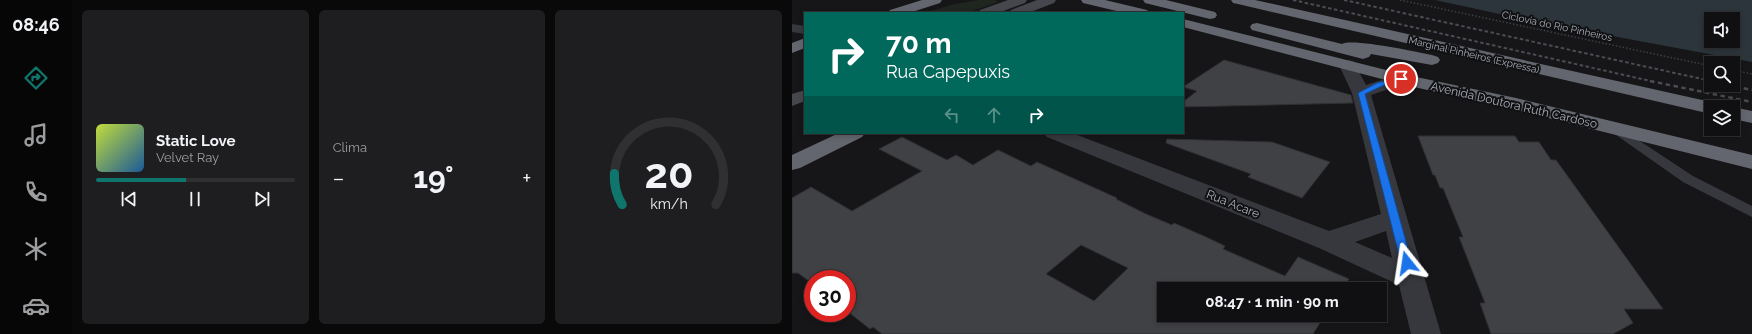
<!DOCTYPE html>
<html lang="pt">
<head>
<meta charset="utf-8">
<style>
  :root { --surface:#101012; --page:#1e1e20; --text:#f1f3f6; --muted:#9c9d9f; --line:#303032; --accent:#0f766e }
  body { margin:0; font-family:Raleway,sans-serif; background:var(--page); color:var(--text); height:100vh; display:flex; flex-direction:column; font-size:15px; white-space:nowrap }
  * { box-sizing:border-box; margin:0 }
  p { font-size:13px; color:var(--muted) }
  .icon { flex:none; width:22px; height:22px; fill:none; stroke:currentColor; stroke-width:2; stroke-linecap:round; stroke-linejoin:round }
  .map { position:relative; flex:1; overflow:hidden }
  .details { display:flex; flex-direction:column; gap:10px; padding:10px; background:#09090a; width:720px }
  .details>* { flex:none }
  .hud { position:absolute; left:12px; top:12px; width:380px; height:122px; border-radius:0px; box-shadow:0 2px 6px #0003,0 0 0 1px var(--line); background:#00695c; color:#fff; overflow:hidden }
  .controls { position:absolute; left:912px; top:12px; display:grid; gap:8px }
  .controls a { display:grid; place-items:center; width:36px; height:36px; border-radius:0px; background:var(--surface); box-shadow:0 2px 6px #0003,0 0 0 1px var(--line); font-size:20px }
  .speed { position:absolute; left:12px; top:270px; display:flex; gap:8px; font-size:20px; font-weight:700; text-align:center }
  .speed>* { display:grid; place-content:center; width:52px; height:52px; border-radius:50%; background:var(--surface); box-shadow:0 2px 6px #0003,0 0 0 1px var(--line); line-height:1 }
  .speed .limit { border:6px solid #d22; background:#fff; color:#111 }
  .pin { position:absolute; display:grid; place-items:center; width:34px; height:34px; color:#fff; margin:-17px; border:2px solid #fff; border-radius:50%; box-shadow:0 1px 4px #0007 }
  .me { position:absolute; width:44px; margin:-22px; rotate:345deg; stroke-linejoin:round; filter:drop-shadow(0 0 3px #0008) }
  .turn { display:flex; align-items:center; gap:14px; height:84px; padding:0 16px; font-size:18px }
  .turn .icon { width:52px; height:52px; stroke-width:2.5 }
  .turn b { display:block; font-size:28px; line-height:34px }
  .lanes { display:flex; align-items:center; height:38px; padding:0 16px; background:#0003; justify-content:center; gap:20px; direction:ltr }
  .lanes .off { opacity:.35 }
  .big { font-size:30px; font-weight:700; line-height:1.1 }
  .details .tile { flex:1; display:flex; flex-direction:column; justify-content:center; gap:6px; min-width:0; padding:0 14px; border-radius:6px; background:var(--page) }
  .details .dial { align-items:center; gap:0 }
  .dial svg { height:104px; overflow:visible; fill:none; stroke:var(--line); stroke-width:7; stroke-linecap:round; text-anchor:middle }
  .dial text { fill:var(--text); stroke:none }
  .song { display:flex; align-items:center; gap:12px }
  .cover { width:48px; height:48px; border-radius:6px; background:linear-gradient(135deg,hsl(70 70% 55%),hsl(210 70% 35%)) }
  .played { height:4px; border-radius:2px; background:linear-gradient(90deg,var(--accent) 45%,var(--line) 45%) }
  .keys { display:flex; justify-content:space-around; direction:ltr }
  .heat { display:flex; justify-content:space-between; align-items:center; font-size:22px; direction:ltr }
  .details .tiles { flex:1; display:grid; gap:10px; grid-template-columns:repeat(3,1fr) }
  .trip { position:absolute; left:365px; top:282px; width:230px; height:40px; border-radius:0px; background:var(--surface); box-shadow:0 2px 6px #0003,0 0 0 1px var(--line); font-weight:700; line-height:40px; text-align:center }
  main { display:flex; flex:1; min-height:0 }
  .tab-bar { display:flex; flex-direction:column; width:72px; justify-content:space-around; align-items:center; background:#060607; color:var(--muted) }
  .tab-bar .icon { width:28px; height:28px }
  .tab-bar .current { color:var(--accent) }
  .tab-bar b { font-size:18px; color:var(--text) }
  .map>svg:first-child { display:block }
</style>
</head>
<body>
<main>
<nav class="tab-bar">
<b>08:46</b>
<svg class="icon current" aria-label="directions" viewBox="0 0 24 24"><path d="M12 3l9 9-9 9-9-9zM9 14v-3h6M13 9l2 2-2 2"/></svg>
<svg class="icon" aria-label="music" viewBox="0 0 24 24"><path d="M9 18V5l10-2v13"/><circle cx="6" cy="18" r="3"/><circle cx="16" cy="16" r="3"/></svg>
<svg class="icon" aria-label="phone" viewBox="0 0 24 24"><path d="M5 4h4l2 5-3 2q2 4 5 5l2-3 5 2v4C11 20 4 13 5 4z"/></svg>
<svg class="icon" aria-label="climate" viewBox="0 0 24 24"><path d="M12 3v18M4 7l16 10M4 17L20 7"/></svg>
<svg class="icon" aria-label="car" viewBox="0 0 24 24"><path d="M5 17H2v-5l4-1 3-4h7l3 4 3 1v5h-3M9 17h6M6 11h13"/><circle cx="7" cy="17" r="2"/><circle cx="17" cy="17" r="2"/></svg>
</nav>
<section class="details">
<div class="tiles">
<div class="tile">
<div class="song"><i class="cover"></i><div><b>Static Love</b><p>Velvet Ray</p></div></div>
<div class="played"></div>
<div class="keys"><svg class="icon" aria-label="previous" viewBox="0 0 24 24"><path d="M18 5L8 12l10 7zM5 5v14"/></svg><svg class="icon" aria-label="pause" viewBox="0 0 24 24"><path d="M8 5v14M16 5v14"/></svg><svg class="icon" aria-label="next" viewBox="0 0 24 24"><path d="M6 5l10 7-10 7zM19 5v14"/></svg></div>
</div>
<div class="tile"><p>Clima</p>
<div class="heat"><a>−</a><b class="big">19°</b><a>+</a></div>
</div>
<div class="tile dial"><svg viewBox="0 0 100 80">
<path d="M14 69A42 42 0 1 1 86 69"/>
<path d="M14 69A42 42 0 0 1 8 45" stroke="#0f766e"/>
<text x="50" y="56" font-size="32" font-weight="700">20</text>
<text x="50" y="72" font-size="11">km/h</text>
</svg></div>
</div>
</section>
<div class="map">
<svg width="960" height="334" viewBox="0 0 960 334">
  <rect width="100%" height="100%" fill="#161618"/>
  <path fill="#1e261f" d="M186,0H203L206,2L175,13H132L163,4Z"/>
  <path fill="#2c353b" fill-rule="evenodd" d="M643,0H960V62L745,22ZM919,19H941V41H919Z"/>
  <g fill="#404145" stroke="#303034" fill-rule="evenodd">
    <path d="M432,60L559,95L561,103L391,107V102L405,91L391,87Z"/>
    <path d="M626,136H723L727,142H747L759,160H764L871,309H832L841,323L821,334H699L688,303H693L667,237H671L651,188H648L643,175H641Z"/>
    <path d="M110,137L155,160L164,155L181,165L206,150L239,166L245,162L325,198L324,199L354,214L380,225L382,223L414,237L433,246L431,249L493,276L506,257L557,279L550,289H372V315H533L521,334H90L81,327L78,329L55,311V279H21V284L6,273H0V198L19,187L60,211L130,171L87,149ZM289,245L336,268L302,301L254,274Z"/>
    <path d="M375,139L480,142L538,162L510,198L456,177L459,174L374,143Z"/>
  </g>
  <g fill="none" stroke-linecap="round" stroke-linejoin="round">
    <g stroke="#3d3f44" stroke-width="1.5" stroke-dasharray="1.5 2" stroke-linecap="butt">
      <path d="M608,0L919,66"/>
      <path d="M941,70L960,74"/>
    </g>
    <path fill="#37383d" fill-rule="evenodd" d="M821,124L825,126L901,176L960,206V217L891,182L817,130L815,128L817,126Z"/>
    <g fill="#37383d" fill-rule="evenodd">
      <path d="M0,24L13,26V34L0,32Z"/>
      <path d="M555,60L561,61L574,85L609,74L615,75L618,79L615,83L579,95L649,334H619L607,285L527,248L255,137L252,133H280L537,231L589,214L560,93L547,65L549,61ZM594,231L600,258L563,242Z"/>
    </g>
    <g fill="#45474d" fill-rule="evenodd">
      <path d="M216,0H235L233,3L206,13H186L188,10Z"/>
      <path d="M245,0H264L262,3L236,13H217L219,10Z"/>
      <path d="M13,90V101L0,106V94Z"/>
    </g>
    <g fill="#63666e" fill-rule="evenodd">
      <path d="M130,0H150L148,3L117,13H96L98,10Z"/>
      <path d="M289,0H313L355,10L357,13H333L291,3Z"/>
      <path d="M351,0H374L423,12L425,15L423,18L418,19L353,3Z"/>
      <path d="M439,0H463L919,102L926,104L928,107H919V114L446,4L441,3Z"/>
      <path d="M391,19L610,74L724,98L960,155V169L724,110L609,84L391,27Z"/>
      <path d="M465,23L550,44C560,38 625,52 640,55L646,57L648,60L646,63L640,65L579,54L577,57L571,59L460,30L458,27L460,24Z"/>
      <path d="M13,38V48L0,53V43Z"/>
      <path d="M941,107L960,111V123L941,119Z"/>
      <path d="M47,133H73L70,137L8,168L0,170V155Z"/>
    </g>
    <g stroke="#4a4c52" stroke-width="2" stroke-dasharray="3.5 2.5" stroke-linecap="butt">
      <path d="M501,0L863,82"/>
      <path d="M552,0L919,81"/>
    </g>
    <g stroke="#4a4c52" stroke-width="2.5" stroke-dasharray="4.5 3.5" stroke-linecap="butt">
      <path d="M858,81L960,102"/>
      <path d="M936,85L960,90"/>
    </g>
  </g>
  <path fill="#1a73e8" stroke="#114b97" d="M609,77L612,78V81L590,86L573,94L620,263L619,266L615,267L611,266L609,263L566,93L585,83Z"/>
  <g text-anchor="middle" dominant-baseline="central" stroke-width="4" stroke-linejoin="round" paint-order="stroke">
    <g font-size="10" fill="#a8aeb7" stroke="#111113">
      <text transform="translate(765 26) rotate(12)">Ciclovia do Rio Pinheiros</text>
      <text transform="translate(682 55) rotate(13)">Marginal Pinheiros (Expressa)</text>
    </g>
    <g font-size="12" fill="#a8aeb7" stroke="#111113">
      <text transform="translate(722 105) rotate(13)">Avenida Doutora Ruth Cardoso</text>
      <text transform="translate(441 204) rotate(22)">Rua Acare</text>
    </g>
  </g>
</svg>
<div class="controls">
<a><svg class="icon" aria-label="sound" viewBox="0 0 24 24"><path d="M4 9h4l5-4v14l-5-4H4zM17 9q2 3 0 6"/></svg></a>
<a><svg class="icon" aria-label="search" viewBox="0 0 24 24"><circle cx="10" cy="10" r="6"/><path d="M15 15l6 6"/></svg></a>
<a><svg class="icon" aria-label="layers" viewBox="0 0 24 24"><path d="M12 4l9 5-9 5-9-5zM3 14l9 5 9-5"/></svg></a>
</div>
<div class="speed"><div class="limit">30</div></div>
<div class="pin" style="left:609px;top:79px;background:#d93025"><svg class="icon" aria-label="arrive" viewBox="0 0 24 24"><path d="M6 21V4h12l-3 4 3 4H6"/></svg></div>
<svg class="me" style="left:615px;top:263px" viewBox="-20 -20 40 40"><path d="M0-17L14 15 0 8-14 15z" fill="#1a73e8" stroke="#fff" stroke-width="4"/></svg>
<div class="trip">08:47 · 1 min · 90 m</div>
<div class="hud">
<div class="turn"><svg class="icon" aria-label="right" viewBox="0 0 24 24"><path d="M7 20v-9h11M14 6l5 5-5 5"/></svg><div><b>70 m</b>Rua Capepuxis</div></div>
<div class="lanes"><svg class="icon off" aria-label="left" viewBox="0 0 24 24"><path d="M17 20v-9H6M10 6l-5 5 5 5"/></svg><svg class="icon off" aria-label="ahead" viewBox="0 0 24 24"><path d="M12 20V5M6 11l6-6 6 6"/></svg><svg class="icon" aria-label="right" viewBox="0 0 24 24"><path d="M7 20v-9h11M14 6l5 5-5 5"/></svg></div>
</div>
</div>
</main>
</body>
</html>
